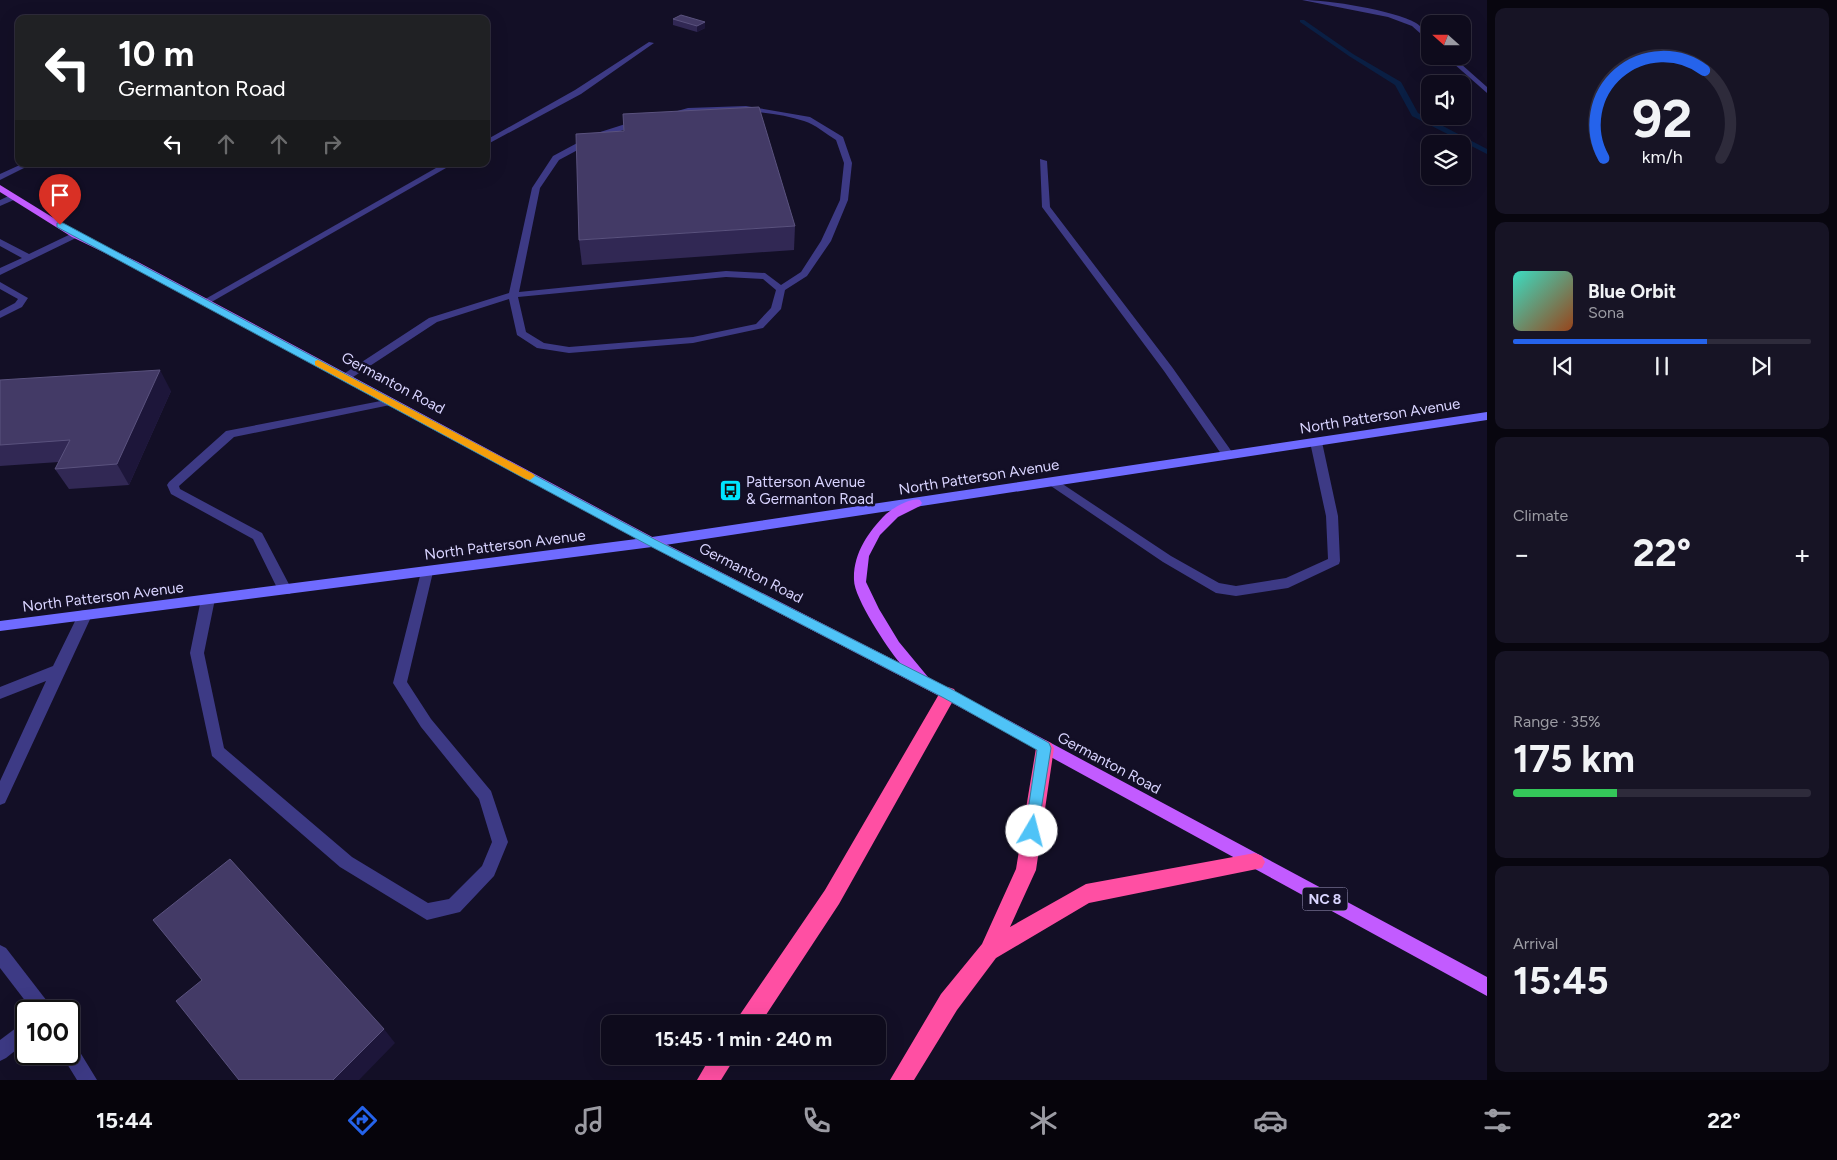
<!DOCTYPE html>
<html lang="en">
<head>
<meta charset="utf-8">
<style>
  :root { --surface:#0e0b1c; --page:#171425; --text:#f1f3f6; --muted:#9b9ba3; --line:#2e2b3b; --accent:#2563eb }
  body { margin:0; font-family:Figtree,sans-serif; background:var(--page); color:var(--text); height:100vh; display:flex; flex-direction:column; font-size:19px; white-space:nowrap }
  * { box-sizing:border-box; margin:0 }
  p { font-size:16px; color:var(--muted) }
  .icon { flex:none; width:28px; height:28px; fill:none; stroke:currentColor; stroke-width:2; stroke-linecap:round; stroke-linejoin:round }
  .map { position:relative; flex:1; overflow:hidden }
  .panel { display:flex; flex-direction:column; gap:8px; padding:8px; background:#08060f; width:350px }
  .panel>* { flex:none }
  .guide { position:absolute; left:15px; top:15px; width:475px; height:152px; border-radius:10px; box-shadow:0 5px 20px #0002,0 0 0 1px var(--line); background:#202124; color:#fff; overflow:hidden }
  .needle { width:32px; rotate:291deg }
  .tools { position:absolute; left:1421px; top:15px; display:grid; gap:10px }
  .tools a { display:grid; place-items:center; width:50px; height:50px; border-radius:10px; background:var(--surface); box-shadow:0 5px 20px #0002,0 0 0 1px var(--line); font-size:25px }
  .speed { position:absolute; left:15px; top:1000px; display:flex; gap:10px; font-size:25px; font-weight:700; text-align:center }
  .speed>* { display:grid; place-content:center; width:65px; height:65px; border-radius:50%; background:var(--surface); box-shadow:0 5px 20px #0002,0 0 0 1px var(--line); line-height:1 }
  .speed .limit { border:2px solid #111; border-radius:8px; background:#fff; color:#111 }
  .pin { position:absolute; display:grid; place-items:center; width:42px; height:42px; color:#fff; margin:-51px -21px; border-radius:50% 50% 50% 0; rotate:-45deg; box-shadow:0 0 5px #0007 }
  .pin .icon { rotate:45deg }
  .me { position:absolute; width:55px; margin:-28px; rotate:8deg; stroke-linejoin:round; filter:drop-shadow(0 0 4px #0008) }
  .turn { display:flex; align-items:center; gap:18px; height:105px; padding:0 20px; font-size:22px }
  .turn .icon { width:65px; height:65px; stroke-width:2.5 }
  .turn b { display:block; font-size:35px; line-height:42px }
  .lanes { display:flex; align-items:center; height:48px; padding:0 20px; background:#0003; justify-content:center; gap:25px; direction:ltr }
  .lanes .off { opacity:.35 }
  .big { font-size:38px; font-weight:700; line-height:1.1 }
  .panel .card { flex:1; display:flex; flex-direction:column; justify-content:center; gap:8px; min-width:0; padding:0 18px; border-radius:10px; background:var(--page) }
  .panel .dial { align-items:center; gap:0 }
  .dial svg { height:130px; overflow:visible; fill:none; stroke:var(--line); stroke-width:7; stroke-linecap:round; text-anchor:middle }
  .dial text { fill:var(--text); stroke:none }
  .song { display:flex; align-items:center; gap:15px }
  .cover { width:60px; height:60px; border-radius:8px; background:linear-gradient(135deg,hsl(170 70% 55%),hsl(20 70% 35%)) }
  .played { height:5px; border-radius:2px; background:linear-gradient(90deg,var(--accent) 65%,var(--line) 65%) }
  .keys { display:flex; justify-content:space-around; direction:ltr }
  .heat { display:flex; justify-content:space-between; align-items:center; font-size:28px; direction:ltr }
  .charge { height:8px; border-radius:4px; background:linear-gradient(90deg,#34c759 35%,var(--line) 0) }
  .trip { position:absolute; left:601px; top:1015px; width:285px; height:50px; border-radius:10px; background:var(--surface); box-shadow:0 5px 20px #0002,0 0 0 1px var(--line); font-weight:700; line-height:50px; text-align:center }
  .tab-bar { display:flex; height:80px; justify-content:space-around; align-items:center; background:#06040b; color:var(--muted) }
  .tab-bar .icon { width:35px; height:35px }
  .tab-bar .selected { color:var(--accent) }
  .tab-bar b { font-size:22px; color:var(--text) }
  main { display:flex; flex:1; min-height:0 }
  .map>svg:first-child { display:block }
</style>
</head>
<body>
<main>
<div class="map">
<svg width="1487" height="1080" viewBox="0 0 1487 1080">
  <rect width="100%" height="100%" fill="#130f26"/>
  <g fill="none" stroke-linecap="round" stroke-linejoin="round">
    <path fill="#0a1f44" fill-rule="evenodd" d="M1300,20H1304L1353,54L1401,82L1418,113L1487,149V154L1412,116L1395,85L1349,56L1300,22Z"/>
    <g fill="#3d3a85" fill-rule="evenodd">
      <path d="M1302,0C1329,0 1393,10 1416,23C1421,26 1425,32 1430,36V42L1412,26L1388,17Z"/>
      <path d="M649,42L654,43L581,94L486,145V140L575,90Z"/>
      <path d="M1445,56H1452L1487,87V93Z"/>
      <path d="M746,106L810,117L843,137L852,163L848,200L831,241L807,276L785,290L781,309L763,328L693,343L569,353L537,348L517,335L509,299L437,322L350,379H342L341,377L342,375L429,318L509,293L532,188L553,156L594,134L638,120L642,122L641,124L600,138L559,160L540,188L519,292L726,271L765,273L781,285L801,272L821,241L840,200L844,163L836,140C826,134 815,124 804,121C764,108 707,108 667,117L663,115L688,108ZM726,277L763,279L776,290L771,308L756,324L693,337L569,347L544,343L526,332L518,297Z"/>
      <path d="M1040,159L1047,161L1050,207L1172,367L1232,452L1234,455L1232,458H1224L1164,371L1042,207Z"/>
      <path d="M22,164H32L0,180V174Z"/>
      <path d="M443,164H453L208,304H202L200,302Z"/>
      <path d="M13,194L17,197L16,199L0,206V200Z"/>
      <path d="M75,232L78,233V237L0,275V268L22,258L0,246V239L29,254Z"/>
      <path d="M0,282L28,298L22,307L0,318V311L15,303L18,299L0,289Z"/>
      <path d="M391,399L396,402L395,404L234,437L179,486L180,489L262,533L292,590L290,594H280L253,539L171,494L167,485L169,482L226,431Z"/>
      <path d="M1316,438L1322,442L1338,516L1340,561L1339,564L1288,588L1236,596L1216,593L1163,562L1045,482L1047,479H1055L1171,556L1219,583L1236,586L1286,578L1328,559L1326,516L1310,442Z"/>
      <path d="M427,567L432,569L433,572L407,682L431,719L491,791L508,842L494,876L460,912L427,920L340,867L212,756L190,653L201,599L203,595H213L215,599L204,653L224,748L352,857L428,903L449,899L482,866L492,842L479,799L421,727L393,683L421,572L422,569Z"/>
      <path d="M85,610L90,611L92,615L5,803L0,805V781L46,681L0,699V687L53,666L80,611Z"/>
      <path d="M0,945L6,948L50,1005L53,1011H33L0,968Z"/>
      <path d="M26,1022V1042L6,1058L0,1061V1040L20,1025Z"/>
      <path d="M69,1041L75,1044L97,1080H77L61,1054H69Z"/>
    </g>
    <path fill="#6f6bff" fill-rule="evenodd" d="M1487,412V420L652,547L0,631V621L652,537Z"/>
    <path fill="#c25bff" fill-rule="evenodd" d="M0,185L78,233L138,262L656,539L900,663C888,649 854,598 854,580C853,554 868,532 886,514C893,508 911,497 920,500L922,503L920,506L898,517L880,535L869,556L866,582L879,609L899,642L928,677L1487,977V996L943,698L648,545L132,266L72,237L0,192Z"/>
    <g fill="#ff4fa3" fill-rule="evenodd">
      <path d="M948,687L954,689L957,694L954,699L839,904L760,1024H736L739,1016L825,890L942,689Z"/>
      <path d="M1045,740L1051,743L1054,748L1036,870L1010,927L1086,884L1255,853L1262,856L1265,862L1262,868L1089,903L996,958L957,1010L914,1080H890L941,994L982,944L1016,869L1036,748L1039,743Z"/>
      <path d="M711,1056H736L721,1080H697Z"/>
    </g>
  </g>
  <g fill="#312854">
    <path d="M673,19L705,22V28L697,32L673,25Z"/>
    <path d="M795,226L794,250L582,265L579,240Z"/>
    <path d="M0,380L171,391L129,485L69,489L55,469L59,462L0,466Z"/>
  </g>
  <g fill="#1d163a">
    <path d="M705,22V28L697,32V26Z"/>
    <path d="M160,370L171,391L129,485L117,464Z"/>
    <path d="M384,1029L395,1043L359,1080H333Z"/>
  </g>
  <g fill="#433a66" stroke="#5a527e">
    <path d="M681,15L705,22L697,26L673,19Z"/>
    <path d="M759,107L795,226L579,240L576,134L624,131L623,114Z"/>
    <path d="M160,370L117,464L55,469L70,440L0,445V380Z"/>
    <path d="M230,859L384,1029L333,1080H239L176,1001L202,980L153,920Z"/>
  </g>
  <path fill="#4fc3f7" stroke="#337fa1" d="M57,223H63L656,540L953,690L1049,743L1051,748L1037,835L1032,837L1027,835L1025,831L1037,750L944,698L648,545L57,227Z"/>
  <path fill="#f59e0b" d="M318,360L533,474L535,476L530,480L526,479L315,365V361Z"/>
  <defs>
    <symbol id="bus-square" viewBox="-11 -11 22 22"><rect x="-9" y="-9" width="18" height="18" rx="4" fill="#00e5ff" stroke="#130f26"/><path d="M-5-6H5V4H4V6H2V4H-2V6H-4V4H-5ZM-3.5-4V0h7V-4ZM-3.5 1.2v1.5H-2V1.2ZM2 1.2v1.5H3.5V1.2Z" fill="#111"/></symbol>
  </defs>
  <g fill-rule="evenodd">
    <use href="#bus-square" x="718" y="478" width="25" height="25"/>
  </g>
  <g text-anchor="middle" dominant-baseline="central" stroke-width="5" stroke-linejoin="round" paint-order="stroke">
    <rect fill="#130f26" stroke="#9e99be" stroke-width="1" x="1302.5" y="887.5" width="45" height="23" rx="4"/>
    <g font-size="14" font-weight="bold" fill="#d9d4ff">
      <text x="1325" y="899">NC 8</text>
    </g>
    <g font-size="15" fill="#d9d4ff" stroke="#130f26">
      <text transform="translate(393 383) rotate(28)">Germanton Road</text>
      <text transform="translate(1380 416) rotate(-9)">North Patterson Avenue</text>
      <text transform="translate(979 477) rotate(-9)">North Patterson Avenue</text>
      <text transform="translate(505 545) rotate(-7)">North Patterson Avenue</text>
      <text transform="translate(751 573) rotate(27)">Germanton Road</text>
      <text transform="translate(103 597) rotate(-7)">North Patterson Avenue</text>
      <text transform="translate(1109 763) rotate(28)">Germanton Road</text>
    </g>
    <g font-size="15" fill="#d9d4ff" stroke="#130f26" text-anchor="start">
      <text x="746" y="482">Patterson Avenue<tspan x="746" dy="17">&amp; Germanton Road</tspan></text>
    </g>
  </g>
</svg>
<div class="tools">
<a><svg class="needle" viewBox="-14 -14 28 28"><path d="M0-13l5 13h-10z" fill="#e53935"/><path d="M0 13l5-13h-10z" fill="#9b9ba3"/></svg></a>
<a><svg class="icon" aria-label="sound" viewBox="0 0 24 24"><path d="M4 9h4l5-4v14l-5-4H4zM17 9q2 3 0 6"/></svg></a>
<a><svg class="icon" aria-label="layers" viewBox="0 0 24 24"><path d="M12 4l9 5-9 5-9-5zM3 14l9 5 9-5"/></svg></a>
</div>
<div class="speed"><div class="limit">100</div></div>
<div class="pin" style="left:60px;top:225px;background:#d93025"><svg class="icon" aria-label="arrive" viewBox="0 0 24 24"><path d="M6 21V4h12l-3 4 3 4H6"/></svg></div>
<svg class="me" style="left:1032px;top:831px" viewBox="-20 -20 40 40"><circle r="19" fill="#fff"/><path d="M0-13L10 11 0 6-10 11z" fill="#4fc3f7"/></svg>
<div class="trip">15:45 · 1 min · 240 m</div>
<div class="guide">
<div class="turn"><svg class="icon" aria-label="left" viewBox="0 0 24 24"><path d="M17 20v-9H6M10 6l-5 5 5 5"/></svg><div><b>10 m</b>Germanton Road</div></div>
<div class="lanes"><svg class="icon" aria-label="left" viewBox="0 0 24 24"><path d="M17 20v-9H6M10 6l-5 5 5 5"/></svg><svg class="icon off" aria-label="ahead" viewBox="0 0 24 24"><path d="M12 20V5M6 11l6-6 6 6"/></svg><svg class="icon off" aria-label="ahead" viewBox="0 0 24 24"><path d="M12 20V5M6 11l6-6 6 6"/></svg><svg class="icon off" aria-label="right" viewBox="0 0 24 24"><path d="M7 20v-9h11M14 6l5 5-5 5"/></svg></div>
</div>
</div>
<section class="panel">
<div class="card dial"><svg viewBox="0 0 100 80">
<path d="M14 69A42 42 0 1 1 86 69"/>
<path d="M14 69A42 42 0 0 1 76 15" stroke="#2563eb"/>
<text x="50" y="56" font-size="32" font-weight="700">92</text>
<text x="50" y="72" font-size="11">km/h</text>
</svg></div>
<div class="card">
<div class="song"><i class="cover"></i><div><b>Blue Orbit</b><p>Sona</p></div></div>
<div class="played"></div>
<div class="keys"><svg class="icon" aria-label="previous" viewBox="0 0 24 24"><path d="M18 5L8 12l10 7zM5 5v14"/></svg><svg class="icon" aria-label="pause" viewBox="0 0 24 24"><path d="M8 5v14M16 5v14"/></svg><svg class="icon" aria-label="next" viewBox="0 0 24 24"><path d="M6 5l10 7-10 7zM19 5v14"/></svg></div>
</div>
<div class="card"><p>Climate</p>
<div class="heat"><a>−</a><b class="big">22°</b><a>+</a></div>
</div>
<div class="card"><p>Range · 35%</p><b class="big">175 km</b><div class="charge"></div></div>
<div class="card"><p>Arrival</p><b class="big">15:45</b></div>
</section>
</main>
<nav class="tab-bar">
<b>15:44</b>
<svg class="icon selected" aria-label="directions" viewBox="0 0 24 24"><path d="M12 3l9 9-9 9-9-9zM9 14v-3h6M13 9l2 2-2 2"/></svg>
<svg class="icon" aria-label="music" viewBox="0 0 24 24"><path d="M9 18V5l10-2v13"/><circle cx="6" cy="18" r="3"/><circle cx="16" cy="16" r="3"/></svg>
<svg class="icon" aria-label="phone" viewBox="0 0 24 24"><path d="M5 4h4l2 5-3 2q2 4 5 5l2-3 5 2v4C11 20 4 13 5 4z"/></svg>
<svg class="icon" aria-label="climate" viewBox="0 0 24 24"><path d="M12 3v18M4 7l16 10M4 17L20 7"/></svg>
<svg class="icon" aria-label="car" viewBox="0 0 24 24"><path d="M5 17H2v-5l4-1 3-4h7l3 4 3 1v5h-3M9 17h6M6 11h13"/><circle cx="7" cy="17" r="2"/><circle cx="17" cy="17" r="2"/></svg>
<svg class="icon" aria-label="filters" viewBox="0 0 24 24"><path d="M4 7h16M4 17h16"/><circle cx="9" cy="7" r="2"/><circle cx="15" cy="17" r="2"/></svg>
<b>22°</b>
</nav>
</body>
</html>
